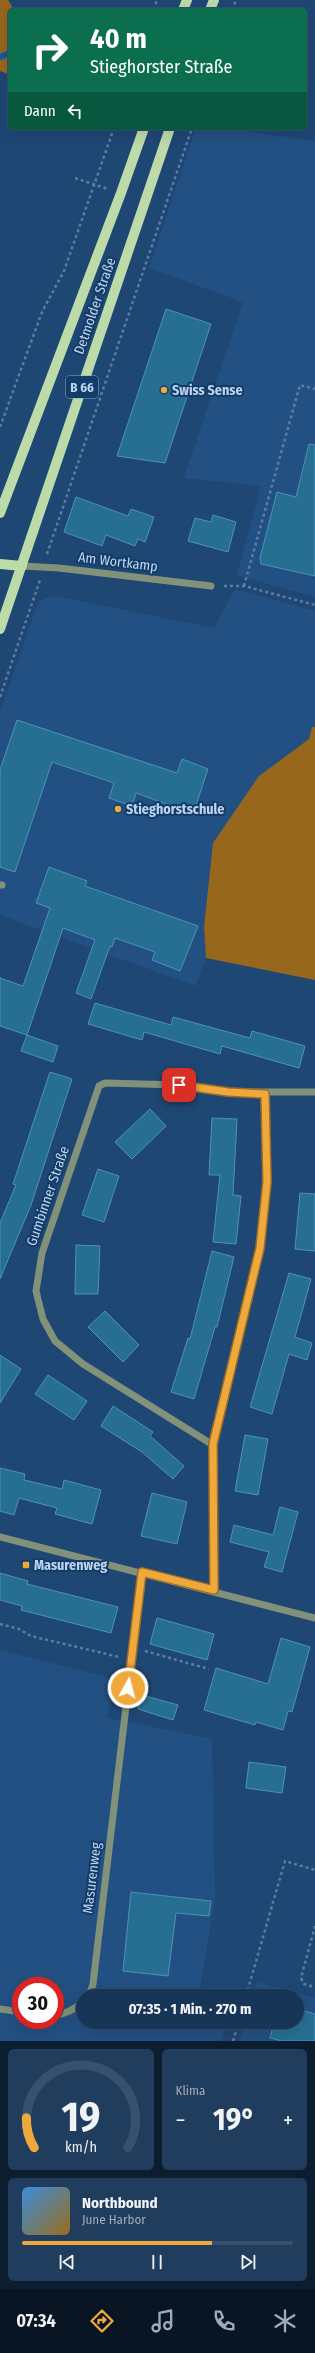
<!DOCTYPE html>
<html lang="de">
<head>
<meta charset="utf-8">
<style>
  :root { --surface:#173557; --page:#203d5d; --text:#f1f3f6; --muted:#9eabba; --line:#36506d; --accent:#eea83c }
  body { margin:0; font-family:"Fira Sans Condensed",sans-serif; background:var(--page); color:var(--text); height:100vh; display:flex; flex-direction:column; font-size:15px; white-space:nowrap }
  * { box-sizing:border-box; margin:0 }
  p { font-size:13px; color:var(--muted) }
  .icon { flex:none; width:22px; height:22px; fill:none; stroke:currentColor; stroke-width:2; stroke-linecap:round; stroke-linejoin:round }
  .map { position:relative; height:2041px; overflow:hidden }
  .side { display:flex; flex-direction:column; gap:8px; padding:8px; background:#0d1d30; flex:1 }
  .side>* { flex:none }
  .hud { position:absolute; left:8px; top:8px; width:299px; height:122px; border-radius:6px; box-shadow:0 4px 16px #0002,0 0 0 1px var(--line); background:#0b6e4f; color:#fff; overflow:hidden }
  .speed { position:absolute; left:12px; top:1977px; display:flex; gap:8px; font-size:20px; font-weight:700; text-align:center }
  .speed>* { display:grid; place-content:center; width:52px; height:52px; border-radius:50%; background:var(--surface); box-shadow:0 4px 16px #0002,0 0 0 1px var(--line); line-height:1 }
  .speed .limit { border:6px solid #d22; background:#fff; color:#111 }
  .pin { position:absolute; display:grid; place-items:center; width:34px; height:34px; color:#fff; margin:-17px; border-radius:8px; box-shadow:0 2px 6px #0006 }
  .me { position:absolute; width:44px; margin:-22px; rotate:7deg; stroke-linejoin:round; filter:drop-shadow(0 0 3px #0008) }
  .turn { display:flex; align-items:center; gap:14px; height:84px; padding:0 16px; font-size:18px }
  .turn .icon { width:52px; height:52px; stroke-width:2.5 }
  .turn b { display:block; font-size:28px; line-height:34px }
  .then { display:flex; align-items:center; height:38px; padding:0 16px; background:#0003; gap:8px; font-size:15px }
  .big { font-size:30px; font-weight:700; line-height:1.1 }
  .side .tile { flex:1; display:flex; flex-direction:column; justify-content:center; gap:6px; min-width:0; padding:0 14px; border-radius:6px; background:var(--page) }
  .side .dial { align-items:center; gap:0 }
  .dial svg { height:104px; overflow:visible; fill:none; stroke:var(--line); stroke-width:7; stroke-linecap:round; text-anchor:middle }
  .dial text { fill:var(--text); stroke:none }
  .song { display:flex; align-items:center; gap:12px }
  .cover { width:48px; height:48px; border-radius:6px; background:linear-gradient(135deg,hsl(210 70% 55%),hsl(40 70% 35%)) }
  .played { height:4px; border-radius:2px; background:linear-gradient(90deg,var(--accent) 70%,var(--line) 70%) }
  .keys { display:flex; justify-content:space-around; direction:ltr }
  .heat { display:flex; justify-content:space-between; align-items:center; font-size:22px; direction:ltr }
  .side .tiles { flex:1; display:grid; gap:8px; grid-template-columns:1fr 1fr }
  .tile:last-child { grid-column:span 2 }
  .trip { position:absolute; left:76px; top:1989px; width:228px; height:40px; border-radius:20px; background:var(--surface); box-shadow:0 4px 16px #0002,0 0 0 1px var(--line); font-weight:700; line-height:40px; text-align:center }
  .tab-bar { display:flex; height:64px; justify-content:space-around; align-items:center; background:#091523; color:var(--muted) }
  .tab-bar .icon { width:28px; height:28px }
  .tab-bar .on { color:var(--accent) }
  .tab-bar b { font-size:18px; color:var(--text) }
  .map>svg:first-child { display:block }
</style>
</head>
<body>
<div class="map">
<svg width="315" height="2041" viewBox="0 0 315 2041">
  <rect width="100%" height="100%" fill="#1f4774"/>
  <g fill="#235083" fill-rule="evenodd">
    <path d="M196,128H223L315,141V597L237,575L261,486L184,478L243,302L149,268Z"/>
    <path d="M235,589L315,611V727H312L309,739L259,776L204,927L206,958L196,986L0,915V712L38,603L46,598L56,596L214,628Z"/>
    <path d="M0,1650L111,1678L108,1718L212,1739L215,1898L199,1994L210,1996H83V2022H227L222,2041H0ZM21,1986H55V2020H21Z"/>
    <path d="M257,1982L315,1998V2041H240L245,2022H297V1996H253Z"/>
  </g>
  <g fill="#96671d">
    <path d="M0,0H8L14,10H10V75L0,71Z"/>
    <path d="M312,727H315V980L206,958L204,927L213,843L259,776L309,739Z"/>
  </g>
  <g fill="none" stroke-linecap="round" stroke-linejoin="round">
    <path stroke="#0e59a4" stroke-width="6" d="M0,57L10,53"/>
  </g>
  <g fill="#276f92" stroke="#4d92b7">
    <path d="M166,309L211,324L165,463L117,456Z"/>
    <path d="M309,444L315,445V576L261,564L260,558L277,492L296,497Z"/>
    <path d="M76,497L128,516L131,509L154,517L145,542L138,539L135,546L106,535L102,546L64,532Z"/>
    <path d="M213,515L236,522L228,552L188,541L195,518L211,522Z"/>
    <path d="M17,720L177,773L182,759L208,769L193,814L136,793L132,806L109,798L114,783L52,762L15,872L0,867V770Z"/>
    <path d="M49,867L87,881L85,886L198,926L180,971L152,960L155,952L115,938L112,947L110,946L91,999L76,993L95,940L63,928L27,1035L0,1026V978L23,986L50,908L36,903Z"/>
    <path d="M95,1003L171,1025L173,1017L250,1038L252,1031L305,1046L299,1068L222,1046L220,1054L144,1032L142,1040L88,1024Z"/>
    <path d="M27,1035L58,1046L53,1062L21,1051Z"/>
    <path d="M50,1072L72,1079L31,1205L0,1279V1223L16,1185L13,1184Z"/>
    <path d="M150,1109L166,1126L132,1159L115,1142Z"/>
    <path d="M212,1118L237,1119L233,1195L241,1196L236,1244L213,1242L220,1175H209Z"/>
    <path d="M98,1169L119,1176L104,1222L82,1215Z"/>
    <path d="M300,1193L315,1194V1251L295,1249Z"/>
    <path d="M76,1245L100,1246L98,1294H75Z"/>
    <path d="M212,1251L234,1257L217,1327H215L194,1399L171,1392L188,1338L190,1339Z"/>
    <path d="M289,1273L311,1279L295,1337L312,1343L307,1360L289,1354L272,1414L250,1407Z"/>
    <path d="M105,1311L139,1345L123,1362L88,1327Z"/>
    <path d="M0,1355L21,1369L0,1403Z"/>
    <path d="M48,1375L87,1401L74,1420L35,1394Z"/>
    <path d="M113,1406L153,1432L150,1436L184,1466L173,1479L142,1452L101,1426Z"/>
    <path d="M245,1435L268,1439L258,1495L235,1491Z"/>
    <path d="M0,1468L25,1474L24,1480L62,1489L64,1480L101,1490L92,1524L55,1514L57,1508L19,1498L14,1515L0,1511Z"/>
    <path d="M152,1493L187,1502L177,1544L141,1536Z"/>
    <path d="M280,1507L298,1512L282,1572L264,1567L269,1552L230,1542L234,1525L273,1535Z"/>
    <path d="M0,1573L28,1581L27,1584L118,1607L111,1633L21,1610L22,1606L0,1600Z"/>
    <path d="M157,1618L214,1634L207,1660L150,1644Z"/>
    <path d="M281,1638L310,1647L292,1712L288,1711L283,1730L256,1722L255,1725L204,1710L216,1668L268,1684Z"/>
    <path d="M142,1695L178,1705L173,1720L138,1709Z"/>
    <path d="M249,1762L286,1767L282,1793L246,1788Z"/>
    <path d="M131,1892L211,1901L209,1916L176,1913L168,1976L123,1971Z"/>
    <path d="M297,2009L315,2014V2041H282L270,2038L274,2022H297Z"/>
  </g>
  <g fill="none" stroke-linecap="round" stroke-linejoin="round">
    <g stroke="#5b7da3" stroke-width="2.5" stroke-dasharray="3 3" stroke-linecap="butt">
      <path d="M154,10L157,0"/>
      <path d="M232,10L236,0"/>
      <path d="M75,178L108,189"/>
      <path d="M0,427L42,312L64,271L114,128"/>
      <path d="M47,554L192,128"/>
      <path d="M224,586H244L315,605"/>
      <path d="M244,586L300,385L315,389"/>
      <path d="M0,697L40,580"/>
      <path d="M0,1624L19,1629L31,1636L119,1657"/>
      <path d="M145,1651L209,1669"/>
      <path d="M315,1926L301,1978L304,1984L315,1987"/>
      <path d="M246,1996L285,1861L315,1870"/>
      <path d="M233,2041L239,2022"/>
    </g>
    <g stroke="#829179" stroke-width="7">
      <path d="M22,566L59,568L211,586"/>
      <path d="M0,885H2"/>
      <path d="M213,1445L83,1364L55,1341L43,1319L36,1291L42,1253L99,1086L105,1083L179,1085L228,1092H315"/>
      <path d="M0,1537L315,1618"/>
      <path d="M214,1590L213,1445L260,1248L267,1182L265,1094"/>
      <path d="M89,1996L93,1984L142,1572"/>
      <path d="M0,2009L21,2012"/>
      <path d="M55,2015C66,2014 75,2009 83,2002"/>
    </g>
    <g stroke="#bcdba9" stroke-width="10">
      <path d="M183,10L187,0"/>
      <path d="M210,10L214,0"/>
      <path d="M0,513L121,193L144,128"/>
      <path d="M0,564L22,566"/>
      <path d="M0,629L170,128"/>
    </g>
  </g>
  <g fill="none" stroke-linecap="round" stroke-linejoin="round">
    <defs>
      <path id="route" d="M128,1688L142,1572L214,1590L213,1444L260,1248L267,1182L265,1094L228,1092L179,1085"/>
    </defs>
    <use href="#route" stroke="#9b6d27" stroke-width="10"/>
    <use href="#route" stroke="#eea83c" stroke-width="7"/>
  </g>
  <g fill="#eea83c" stroke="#143c68" stroke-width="1.5">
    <circle cx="164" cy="390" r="4"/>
    <circle cx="118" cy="809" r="4"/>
    <rect x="22" y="1561" width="8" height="8" rx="2"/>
  </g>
  <g text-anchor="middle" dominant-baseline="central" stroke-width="4" stroke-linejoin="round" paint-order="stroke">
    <rect fill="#143c68" stroke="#8ba7c7" stroke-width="1" x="66" y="376" width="32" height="22" rx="3"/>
    <g font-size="13" font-weight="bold" fill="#bed5f0">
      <text x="82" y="387">B 66</text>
    </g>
    <g font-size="14" fill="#bed5f0" stroke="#143c68">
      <text transform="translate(95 306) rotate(-71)">Detmolder Straße</text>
      <text transform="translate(118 562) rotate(7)">Am Wortkamp</text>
      <text transform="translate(48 1196) rotate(-71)">Gumbinner Straße</text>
      <text transform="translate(92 1878) rotate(-83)">Masurenweg</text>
    </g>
    <g font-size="14" font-weight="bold" fill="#bed5f0" stroke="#143c68" text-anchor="start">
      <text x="172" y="390">Swiss Sense</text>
      <text x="126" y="809">Stieghorstschule</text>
      <text x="34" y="1565">Masurenweg</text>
    </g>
  </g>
</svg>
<div class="speed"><div class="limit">30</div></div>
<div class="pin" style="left:179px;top:1085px;background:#d93025"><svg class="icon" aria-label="arrive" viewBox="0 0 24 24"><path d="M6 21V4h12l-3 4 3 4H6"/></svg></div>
<svg class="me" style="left:128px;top:1688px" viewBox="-20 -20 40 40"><circle r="17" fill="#eea83c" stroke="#fff" stroke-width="3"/><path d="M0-11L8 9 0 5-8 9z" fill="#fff"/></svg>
<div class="trip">07:35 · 1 Min. · 270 m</div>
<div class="hud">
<div class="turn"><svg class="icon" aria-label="right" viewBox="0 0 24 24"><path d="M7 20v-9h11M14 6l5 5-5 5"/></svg><div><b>40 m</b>Stieghorster Straße</div></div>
<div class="then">Dann<svg class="icon" aria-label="left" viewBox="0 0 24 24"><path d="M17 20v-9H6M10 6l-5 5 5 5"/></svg></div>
</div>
</div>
<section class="side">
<div class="tiles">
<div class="tile dial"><svg viewBox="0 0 100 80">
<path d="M14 69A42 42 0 1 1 86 69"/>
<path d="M14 69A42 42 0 0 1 8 46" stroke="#eea83c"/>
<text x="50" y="56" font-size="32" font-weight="700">19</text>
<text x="50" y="72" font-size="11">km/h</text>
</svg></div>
<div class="tile"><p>Klima</p>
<div class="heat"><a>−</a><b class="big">19°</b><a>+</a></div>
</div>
<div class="tile">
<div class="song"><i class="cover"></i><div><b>Northbound</b><p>June Harbor</p></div></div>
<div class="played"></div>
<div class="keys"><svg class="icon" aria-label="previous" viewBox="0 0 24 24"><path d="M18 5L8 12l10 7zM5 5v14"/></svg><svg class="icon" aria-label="pause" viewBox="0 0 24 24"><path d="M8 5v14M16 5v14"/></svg><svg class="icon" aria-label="next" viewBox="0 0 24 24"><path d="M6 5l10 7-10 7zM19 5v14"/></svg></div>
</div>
</div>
</section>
<nav class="tab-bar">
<b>07:34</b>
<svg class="icon on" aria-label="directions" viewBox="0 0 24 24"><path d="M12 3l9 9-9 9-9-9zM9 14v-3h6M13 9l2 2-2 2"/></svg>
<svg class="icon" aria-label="music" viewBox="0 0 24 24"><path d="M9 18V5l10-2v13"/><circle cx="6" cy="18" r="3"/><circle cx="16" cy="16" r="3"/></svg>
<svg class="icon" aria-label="phone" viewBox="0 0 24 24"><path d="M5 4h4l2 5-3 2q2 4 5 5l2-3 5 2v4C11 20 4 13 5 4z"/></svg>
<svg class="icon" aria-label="climate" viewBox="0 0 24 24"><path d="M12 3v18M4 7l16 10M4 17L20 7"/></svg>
</nav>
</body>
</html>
